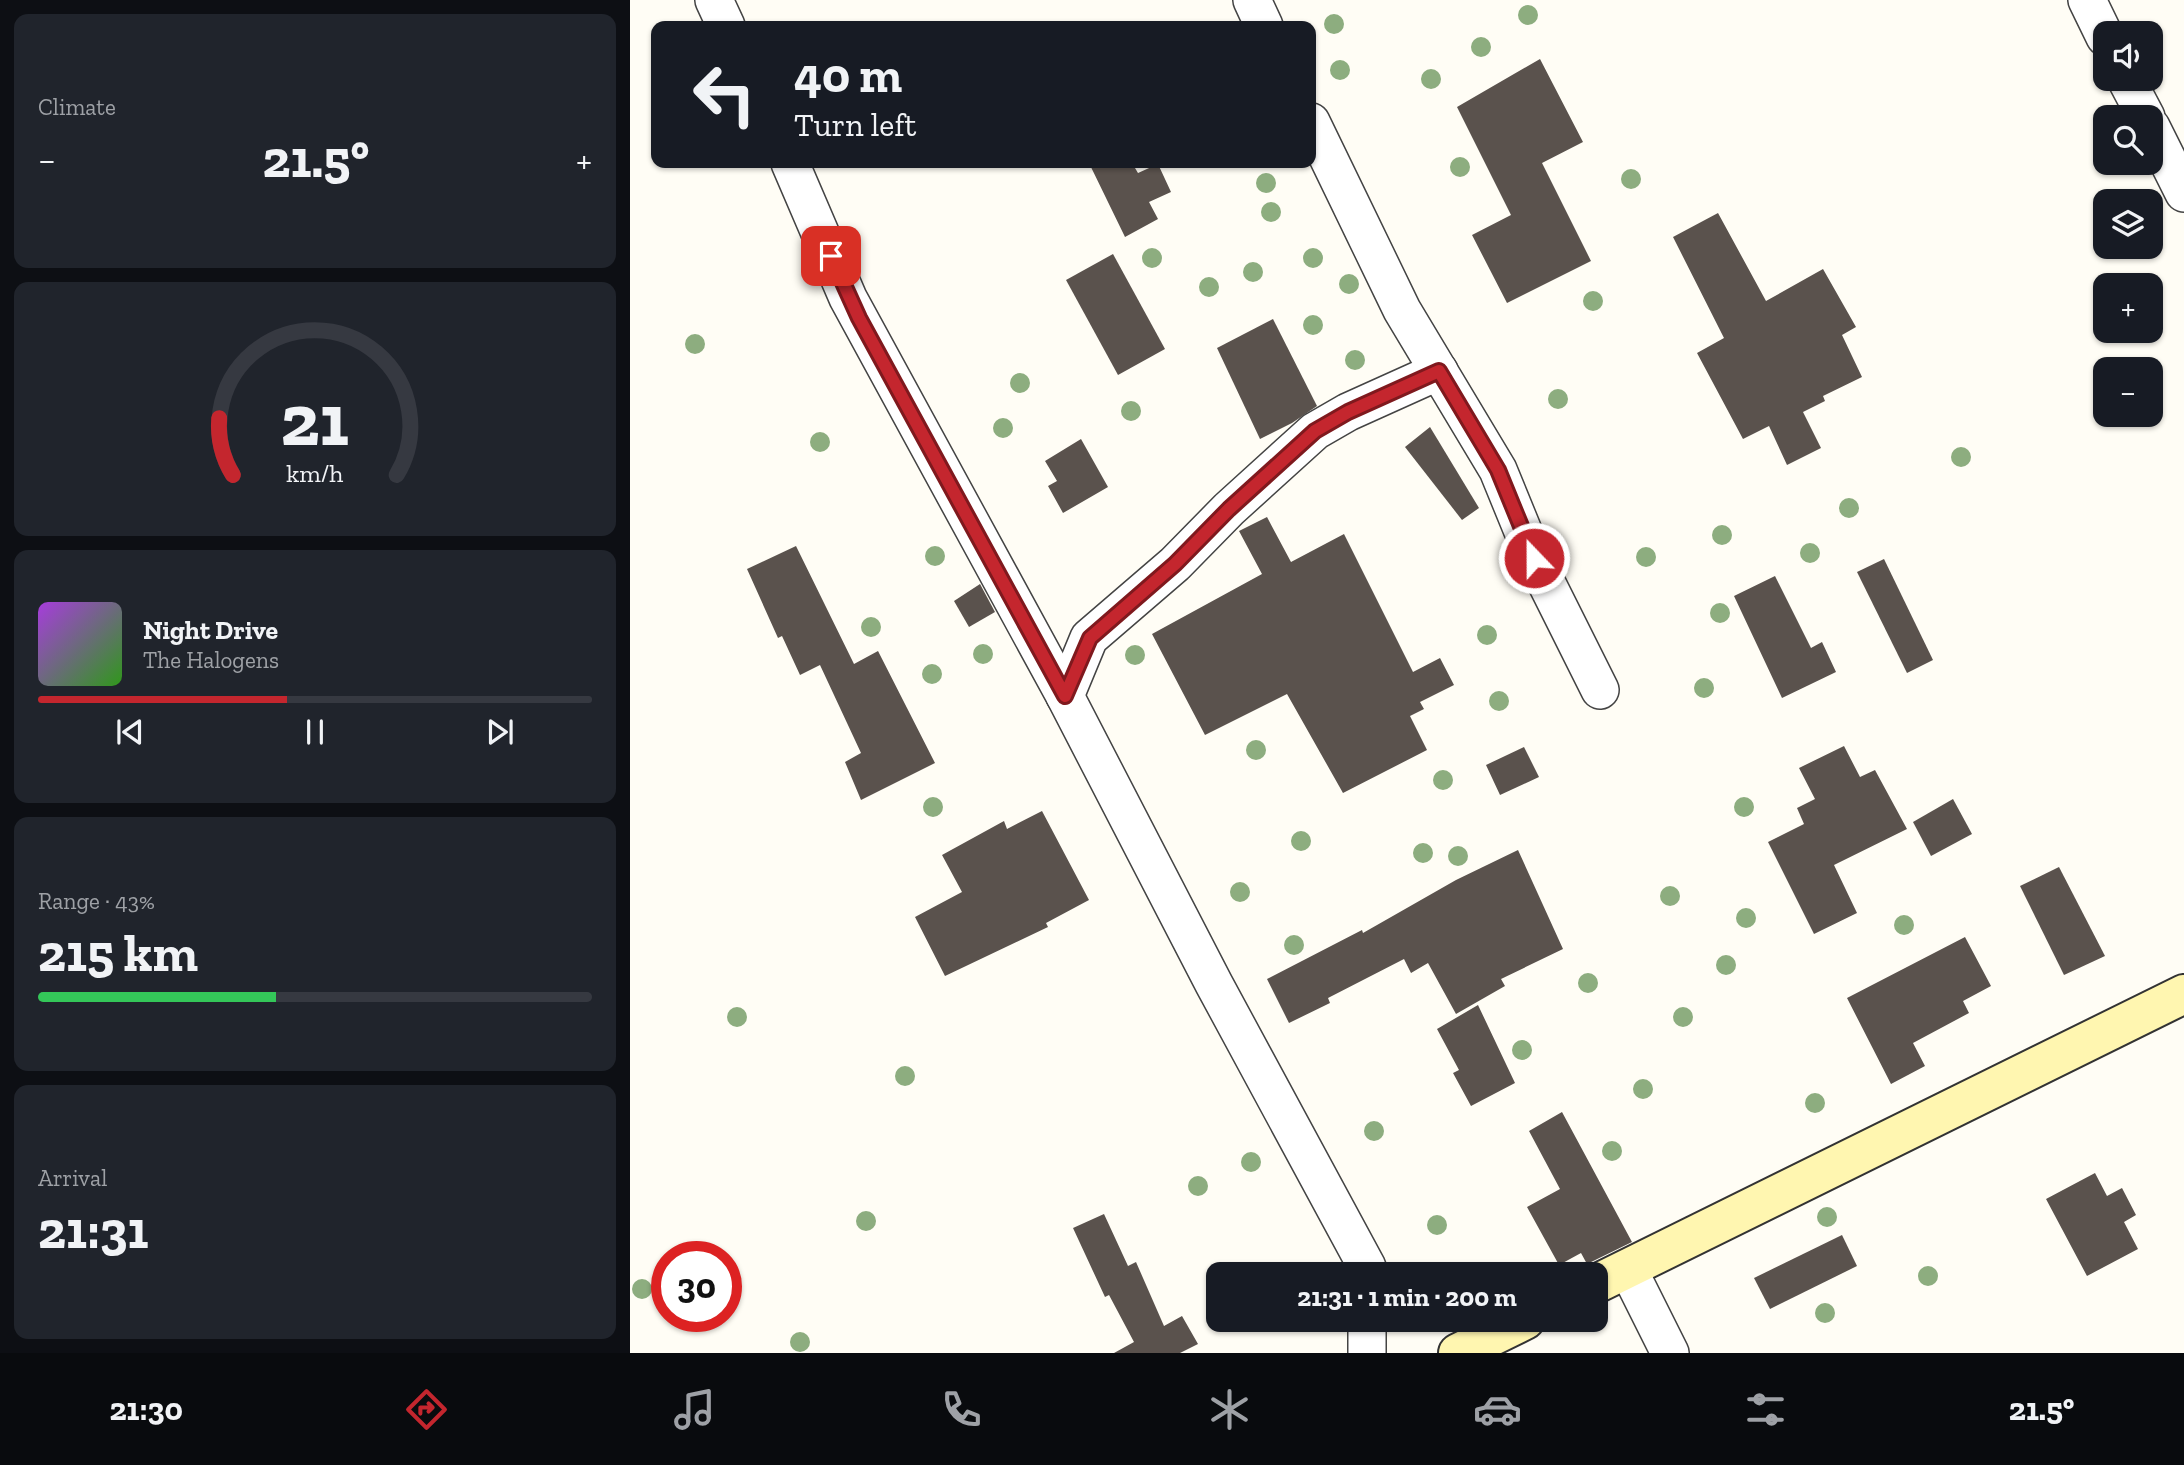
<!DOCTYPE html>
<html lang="en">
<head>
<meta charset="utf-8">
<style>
  :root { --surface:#171b24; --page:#20242c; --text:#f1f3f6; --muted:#9ea1a6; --line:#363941; --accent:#c4262e }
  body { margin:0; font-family:"Zilla Slab",serif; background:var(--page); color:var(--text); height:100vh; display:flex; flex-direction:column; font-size:26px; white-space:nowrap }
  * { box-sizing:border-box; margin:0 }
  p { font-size:23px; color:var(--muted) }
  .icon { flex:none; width:38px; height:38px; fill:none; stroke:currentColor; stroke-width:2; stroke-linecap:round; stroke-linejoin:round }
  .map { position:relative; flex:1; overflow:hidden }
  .details { display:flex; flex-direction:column; gap:14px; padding:14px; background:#0d0f14; width:630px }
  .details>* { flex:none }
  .top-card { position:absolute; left:21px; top:21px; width:665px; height:147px; border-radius:14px; box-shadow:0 2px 5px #0004; background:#171b24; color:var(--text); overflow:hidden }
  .buttons { position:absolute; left:1463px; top:21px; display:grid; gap:14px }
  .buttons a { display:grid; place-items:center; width:70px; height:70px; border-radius:14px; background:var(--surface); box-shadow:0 2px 5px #0004; font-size:35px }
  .speed { position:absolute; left:21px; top:1241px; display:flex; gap:14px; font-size:35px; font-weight:700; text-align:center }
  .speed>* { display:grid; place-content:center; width:91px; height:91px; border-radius:50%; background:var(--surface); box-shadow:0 2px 5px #0004; line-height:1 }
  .speed .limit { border:10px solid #d22; background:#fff; color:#111 }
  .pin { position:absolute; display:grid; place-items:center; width:60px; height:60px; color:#fff; margin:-30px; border-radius:14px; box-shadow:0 4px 10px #0006 }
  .me { position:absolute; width:77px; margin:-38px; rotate:338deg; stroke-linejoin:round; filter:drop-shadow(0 0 5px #0008) }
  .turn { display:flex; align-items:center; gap:24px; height:147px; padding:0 28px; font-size:32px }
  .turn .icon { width:91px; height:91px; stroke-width:2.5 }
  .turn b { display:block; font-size:49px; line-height:60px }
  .big { font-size:52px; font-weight:700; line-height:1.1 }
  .details .widget { flex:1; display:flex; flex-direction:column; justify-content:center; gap:10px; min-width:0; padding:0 24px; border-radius:14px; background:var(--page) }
  .details .dial { align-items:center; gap:0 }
  .dial svg { height:182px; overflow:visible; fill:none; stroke:var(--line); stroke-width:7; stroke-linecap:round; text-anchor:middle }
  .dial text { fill:var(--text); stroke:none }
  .song { display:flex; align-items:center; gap:21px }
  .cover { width:84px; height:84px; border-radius:10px; background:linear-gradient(135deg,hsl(280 70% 55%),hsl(110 70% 35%)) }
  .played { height:7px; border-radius:4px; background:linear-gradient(90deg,var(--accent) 45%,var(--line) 45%) }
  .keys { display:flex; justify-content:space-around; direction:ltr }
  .heat { display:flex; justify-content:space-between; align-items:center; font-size:38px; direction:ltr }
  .charge { height:10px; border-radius:5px; background:linear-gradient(90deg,#34c759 43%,var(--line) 0) }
  .trip { position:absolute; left:576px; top:1262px; width:402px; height:70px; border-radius:14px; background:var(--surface); box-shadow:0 2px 5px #0004; font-weight:700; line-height:70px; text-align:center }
  .dock { display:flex; height:112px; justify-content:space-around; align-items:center; background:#090b0e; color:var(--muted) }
  .dock .icon { width:49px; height:49px }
  .dock .current { color:var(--accent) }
  .dock b { font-size:32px; color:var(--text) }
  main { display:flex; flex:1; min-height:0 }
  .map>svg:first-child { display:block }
</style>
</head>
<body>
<main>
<section class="details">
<div class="widget"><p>Climate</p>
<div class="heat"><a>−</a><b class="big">21.5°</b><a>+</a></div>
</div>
<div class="widget dial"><svg viewBox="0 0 100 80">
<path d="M14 69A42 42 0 1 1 86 69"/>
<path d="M14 69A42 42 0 0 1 8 44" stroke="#c4262e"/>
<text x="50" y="56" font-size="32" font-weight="700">21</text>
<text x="50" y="72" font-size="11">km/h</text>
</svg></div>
<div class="widget">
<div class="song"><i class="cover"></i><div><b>Night Drive</b><p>The Halogens</p></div></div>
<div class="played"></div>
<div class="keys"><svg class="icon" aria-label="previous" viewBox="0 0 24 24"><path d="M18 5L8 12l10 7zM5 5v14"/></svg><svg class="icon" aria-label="pause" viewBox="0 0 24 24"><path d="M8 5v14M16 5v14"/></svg><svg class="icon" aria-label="next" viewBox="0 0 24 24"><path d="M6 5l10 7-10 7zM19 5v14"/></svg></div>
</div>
<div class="widget"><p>Range · 43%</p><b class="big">215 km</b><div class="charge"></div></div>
<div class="widget"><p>Arrival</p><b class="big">21:31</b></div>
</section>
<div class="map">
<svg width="1554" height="1353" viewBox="0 0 1554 1353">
  <rect width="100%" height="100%" fill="#fffdf5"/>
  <g fill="#5a524d">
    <path d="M910,59L953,142L912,163L961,261L877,303L842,235L881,215L827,107Z"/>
    <path d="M459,163H502L508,173L528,164L541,192L519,202L528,219L495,237Z"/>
    <path d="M1088,213L1136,301L1193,269L1226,327L1212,335L1232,377L1193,396L1195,401L1173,412L1191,448L1157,465L1139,426L1113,439L1067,353L1094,338L1043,237Z"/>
    <path d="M483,254L535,349L488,375L436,280Z"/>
    <path d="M643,319L687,406L662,423L630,439L587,348Z"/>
    <path d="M800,427L849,508L832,520L775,447Z"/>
    <path d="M451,439L478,487L433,513L418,486L427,481L415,461Z"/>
    <path d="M637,517L661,562L714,534L783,672L810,658L824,685L790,702L794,709L780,716L797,750L713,793L657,694L575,735L522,634L632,574L609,531Z"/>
    <path d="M166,546L224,664L248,651L305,763L231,800L215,762L231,753L190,665L170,675L152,636L148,638L117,569Z"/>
    <path d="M1254,559L1303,660L1277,673L1227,572Z"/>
    <path d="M1145,576L1181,648L1192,642L1206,672L1152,698L1104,596Z"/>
    <path d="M350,584L365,612L339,627L324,601Z"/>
    <path d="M1214,746L1230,777L1245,770L1277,829L1204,865L1227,913L1184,934L1138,842L1174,824L1167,808L1185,799L1169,768Z"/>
    <path d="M894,747L909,777L870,795L856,765Z"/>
    <path d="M1323,799L1342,834L1301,856L1283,822Z"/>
    <path d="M412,811L459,900L416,923L418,927L315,976L285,917L332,892L312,855L374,821L377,829Z"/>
    <path d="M888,850L933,949L871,979L875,986L826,1014L798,963L781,973L774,959L698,998L700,1003L659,1023L637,979L732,930L733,933L826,880Z"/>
    <path d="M1429,867L1475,956L1434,975L1390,886Z"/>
    <path d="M1335,937L1361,986L1333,1001L1339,1013L1283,1043L1295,1066L1261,1084L1217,998Z"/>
    <path d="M848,1005L885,1083L841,1106L823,1073L829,1070L807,1029Z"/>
    <path d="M932,1112L1002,1242L957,1264L951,1253L929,1265L897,1207L930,1189L899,1131Z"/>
    <path d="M1465,1173L1477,1196L1492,1188L1506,1215L1494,1222L1508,1249L1457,1276L1416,1199Z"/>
    <path d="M474,1214L498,1266L506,1262L534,1326L552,1316L568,1344L550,1353H484L504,1342L479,1295L475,1297L443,1228Z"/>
    <path d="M1212,1235L1227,1266L1140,1309L1124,1278Z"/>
  </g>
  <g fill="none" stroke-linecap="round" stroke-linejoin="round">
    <defs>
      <g id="street">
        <path d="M84,0L96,26"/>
        <path d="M622,0L634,26"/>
        <path d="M1457,0L1475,37"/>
        <path d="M1496,79L1516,117"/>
        <path d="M681,122L772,310L868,470L904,558L970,690"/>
        <path d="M1521,127L1554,193"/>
        <path d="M160,163L218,298L435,696L584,984L737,1267V1274"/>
        <path d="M435,696L459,638L545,564L599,509L685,431L718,412L809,371"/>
        <path d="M998,1269L1040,1353"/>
        <path d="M737,1353V1320"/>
      </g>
      <g id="secondary">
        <path d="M966,1284L1554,994"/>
        <path d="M828,1353L895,1320"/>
      </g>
    </defs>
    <use href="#street" stroke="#444" stroke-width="40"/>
    <use href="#secondary" stroke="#333" stroke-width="42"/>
    <use href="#street" stroke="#fff" stroke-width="37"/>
    <use href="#secondary" stroke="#fff6b0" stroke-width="38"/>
  </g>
  <g fill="#8dad7f">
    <circle cx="898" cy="15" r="10"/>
    <circle cx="704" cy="24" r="10"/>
    <circle cx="851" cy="47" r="10"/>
    <circle cx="710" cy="70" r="10"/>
    <circle cx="801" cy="79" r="10"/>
    <circle cx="830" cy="167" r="10"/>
    <circle cx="1001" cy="179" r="10"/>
    <circle cx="636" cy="183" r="10"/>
    <circle cx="641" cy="212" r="10"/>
    <circle cx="522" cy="258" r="10"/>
    <circle cx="683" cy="258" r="10"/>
    <circle cx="623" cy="272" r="10"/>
    <circle cx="719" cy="284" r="10"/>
    <circle cx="579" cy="287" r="10"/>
    <circle cx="963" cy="301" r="10"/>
    <circle cx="683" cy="325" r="10"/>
    <circle cx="65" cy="344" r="10"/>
    <circle cx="725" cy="360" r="10"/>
    <circle cx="390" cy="383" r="10"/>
    <circle cx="928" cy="399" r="10"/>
    <circle cx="501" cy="411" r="10"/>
    <circle cx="373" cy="428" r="10"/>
    <circle cx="190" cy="442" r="10"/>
    <circle cx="1331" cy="457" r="10"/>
    <circle cx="1219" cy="508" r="10"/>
    <circle cx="1092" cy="535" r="10"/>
    <circle cx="1180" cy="553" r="10"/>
    <circle cx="305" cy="556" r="10"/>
    <circle cx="1016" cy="557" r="10"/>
    <circle cx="1090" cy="613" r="10"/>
    <circle cx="241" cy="627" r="10"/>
    <circle cx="857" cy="635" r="10"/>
    <circle cx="353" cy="654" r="10"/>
    <circle cx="505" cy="655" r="10"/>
    <circle cx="302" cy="674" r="10"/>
    <circle cx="1074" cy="688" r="10"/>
    <circle cx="869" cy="701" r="10"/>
    <circle cx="626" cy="750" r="10"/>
    <circle cx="813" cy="780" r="10"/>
    <circle cx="303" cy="807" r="10"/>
    <circle cx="1114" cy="807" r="10"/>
    <circle cx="671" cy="841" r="10"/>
    <circle cx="793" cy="853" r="10"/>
    <circle cx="828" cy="856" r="10"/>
    <circle cx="610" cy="892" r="10"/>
    <circle cx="1040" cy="896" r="10"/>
    <circle cx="1116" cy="918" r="10"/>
    <circle cx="1274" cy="925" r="10"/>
    <circle cx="664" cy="945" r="10"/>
    <circle cx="1096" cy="965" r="10"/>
    <circle cx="958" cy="983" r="10"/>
    <circle cx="107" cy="1017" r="10"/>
    <circle cx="1053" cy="1017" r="10"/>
    <circle cx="892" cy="1050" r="10"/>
    <circle cx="275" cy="1076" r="10"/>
    <circle cx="1013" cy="1089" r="10"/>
    <circle cx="1185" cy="1103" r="10"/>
    <circle cx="744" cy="1131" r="10"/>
    <circle cx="982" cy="1151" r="10"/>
    <circle cx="621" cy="1162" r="10"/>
    <circle cx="568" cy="1186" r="10"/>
    <circle cx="1197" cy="1217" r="10"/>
    <circle cx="236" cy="1221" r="10"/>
    <circle cx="807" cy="1225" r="10"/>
    <circle cx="1298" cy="1276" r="10"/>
    <circle cx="12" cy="1289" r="10"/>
    <circle cx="1195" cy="1313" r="10"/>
    <circle cx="170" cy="1342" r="10"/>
  </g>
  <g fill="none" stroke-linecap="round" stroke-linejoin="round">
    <defs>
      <path id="route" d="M201,256L229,318L435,696L460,638L545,564L599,509L685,431L718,412L809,371L868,470L904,558"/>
    </defs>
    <use href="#route" stroke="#7f191e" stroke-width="18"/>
    <use href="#route" stroke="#c4262e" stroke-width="12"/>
  </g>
</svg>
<div class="buttons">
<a><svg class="icon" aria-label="sound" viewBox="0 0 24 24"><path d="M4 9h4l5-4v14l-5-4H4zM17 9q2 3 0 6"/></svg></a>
<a><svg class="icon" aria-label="search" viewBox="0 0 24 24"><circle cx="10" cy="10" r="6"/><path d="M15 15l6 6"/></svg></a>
<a><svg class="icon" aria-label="layers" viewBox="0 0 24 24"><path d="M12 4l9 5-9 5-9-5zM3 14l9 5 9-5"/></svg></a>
<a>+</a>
<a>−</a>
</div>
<div class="speed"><div class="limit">30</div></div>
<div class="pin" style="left:201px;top:256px;background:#d93025"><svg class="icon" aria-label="arrive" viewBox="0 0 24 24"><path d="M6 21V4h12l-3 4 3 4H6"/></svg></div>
<svg class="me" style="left:904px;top:558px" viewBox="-20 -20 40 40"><circle r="17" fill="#c4262e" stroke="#fff" stroke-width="3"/><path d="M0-11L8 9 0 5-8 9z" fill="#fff"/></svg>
<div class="trip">21:31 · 1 min · 200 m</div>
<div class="top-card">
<div class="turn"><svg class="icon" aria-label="left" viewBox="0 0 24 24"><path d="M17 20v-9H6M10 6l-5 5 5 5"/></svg><div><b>40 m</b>Turn left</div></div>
</div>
</div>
</main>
<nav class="dock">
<b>21:30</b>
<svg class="icon current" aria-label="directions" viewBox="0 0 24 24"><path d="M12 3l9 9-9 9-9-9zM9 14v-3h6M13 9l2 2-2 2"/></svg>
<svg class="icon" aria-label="music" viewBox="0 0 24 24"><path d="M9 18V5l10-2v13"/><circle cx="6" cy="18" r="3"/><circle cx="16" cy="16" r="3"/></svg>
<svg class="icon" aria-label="phone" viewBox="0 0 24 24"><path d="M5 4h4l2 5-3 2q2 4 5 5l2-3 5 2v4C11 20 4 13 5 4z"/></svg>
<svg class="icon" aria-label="climate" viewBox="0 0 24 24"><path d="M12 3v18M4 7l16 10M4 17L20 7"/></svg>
<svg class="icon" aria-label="car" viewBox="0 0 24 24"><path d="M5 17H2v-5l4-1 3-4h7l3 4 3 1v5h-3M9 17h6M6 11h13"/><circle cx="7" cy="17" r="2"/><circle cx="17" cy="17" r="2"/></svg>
<svg class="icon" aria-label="filters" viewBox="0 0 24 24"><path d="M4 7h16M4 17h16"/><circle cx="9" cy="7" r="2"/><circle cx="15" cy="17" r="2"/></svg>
<b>21.5°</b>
</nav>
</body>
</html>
